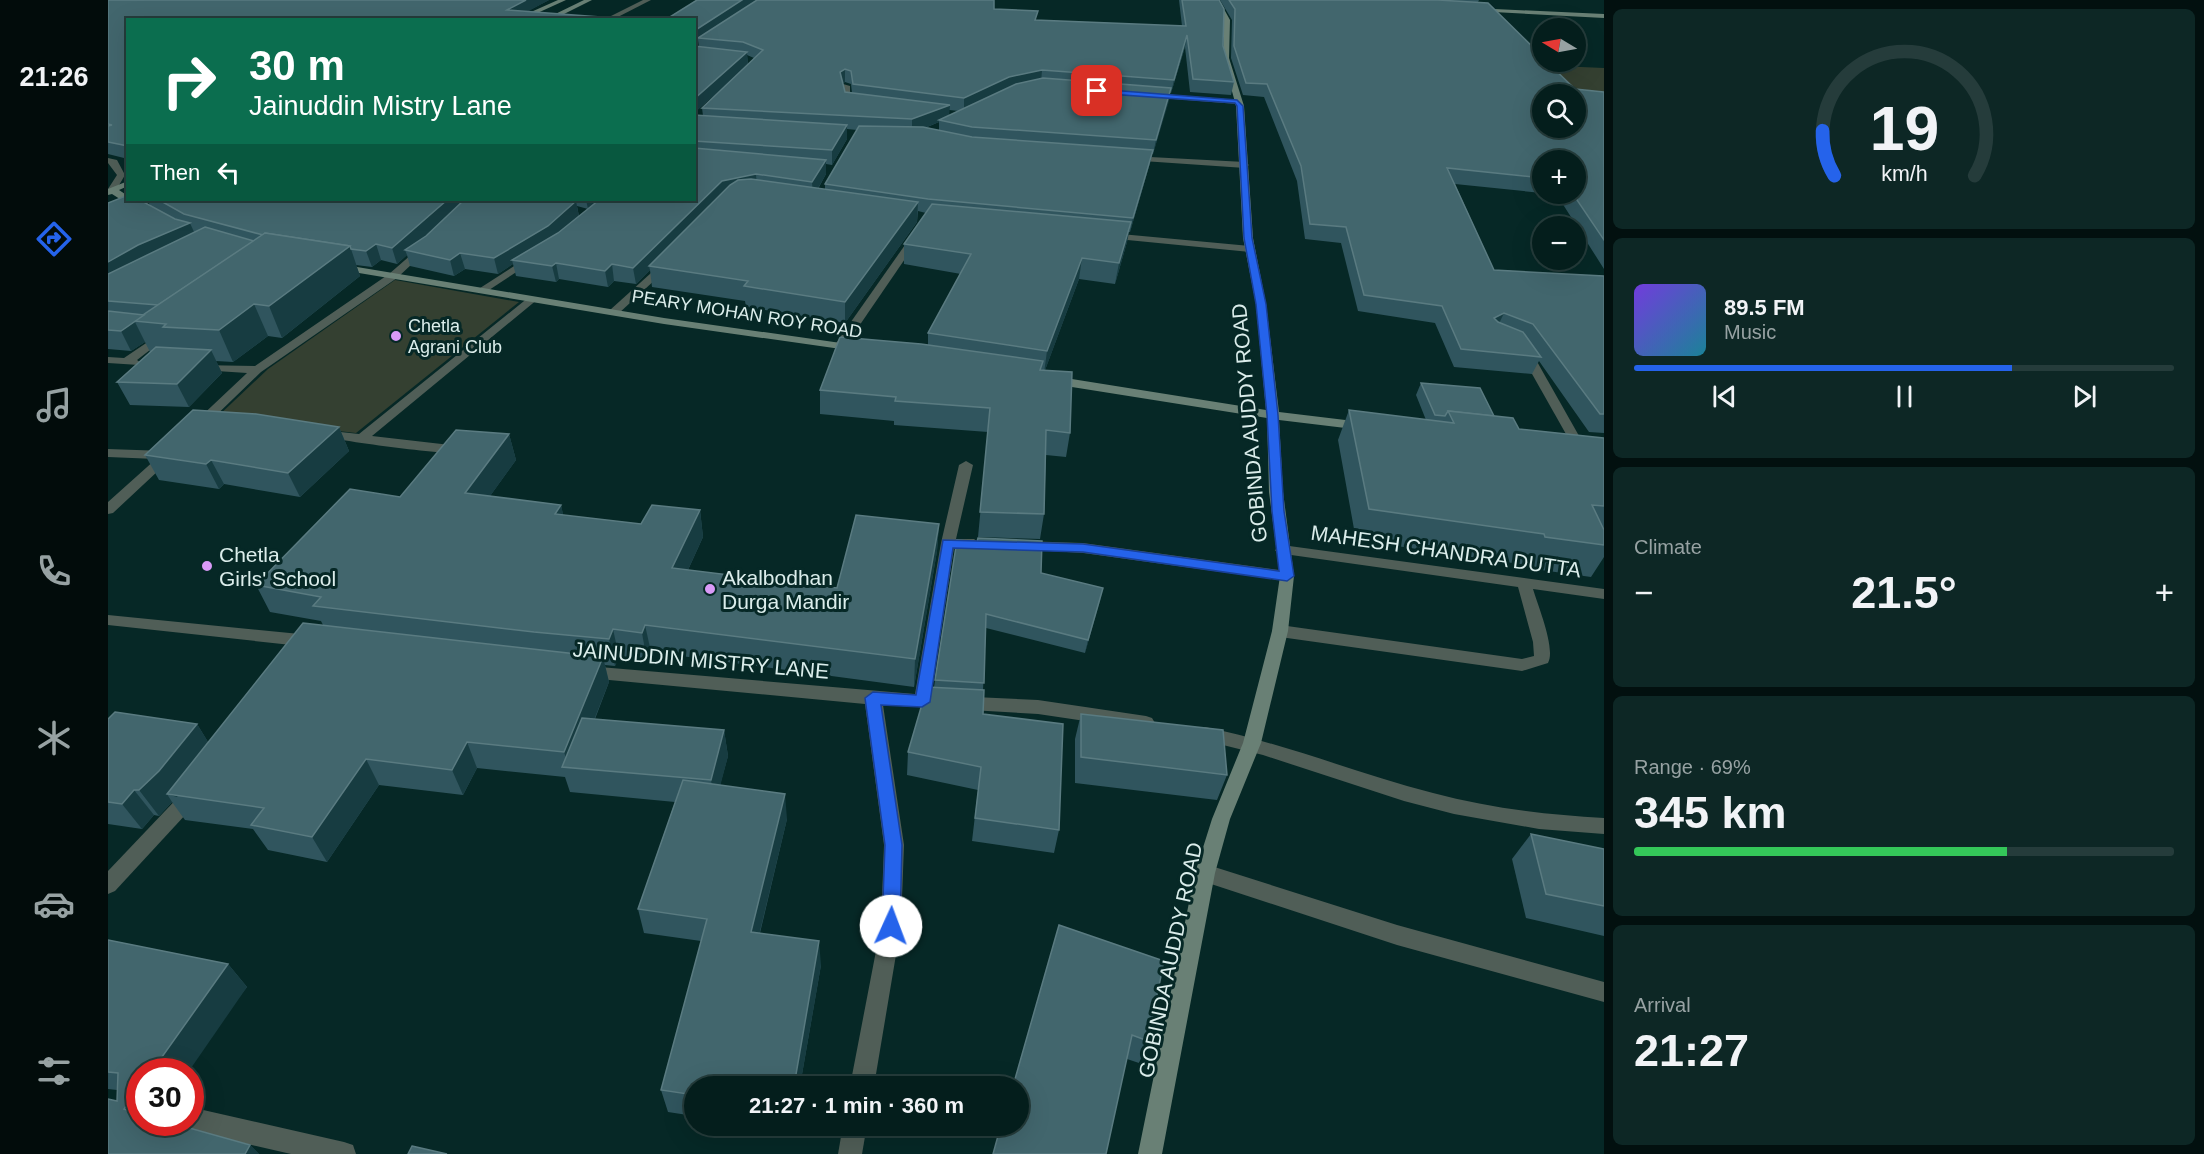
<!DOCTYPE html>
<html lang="en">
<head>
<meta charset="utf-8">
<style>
  :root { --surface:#041e1c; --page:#0d2725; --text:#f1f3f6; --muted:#97a2a3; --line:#253c3b; --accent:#2563eb }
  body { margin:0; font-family:Helvetica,sans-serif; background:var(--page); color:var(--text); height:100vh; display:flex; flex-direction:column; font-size:22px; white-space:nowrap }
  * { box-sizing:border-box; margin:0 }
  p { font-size:20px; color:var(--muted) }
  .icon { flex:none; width:33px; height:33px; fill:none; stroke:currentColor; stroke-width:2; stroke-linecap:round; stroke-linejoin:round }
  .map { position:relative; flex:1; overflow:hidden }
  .details { display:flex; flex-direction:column; gap:9px; padding:9px; background:#02100f; width:600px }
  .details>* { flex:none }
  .top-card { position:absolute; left:18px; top:18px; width:570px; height:183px; border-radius:0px; box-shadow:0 6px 24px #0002,0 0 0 2px var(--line); background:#0b6e4f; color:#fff; overflow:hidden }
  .needle { width:39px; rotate:280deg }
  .controls { position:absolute; left:1424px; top:18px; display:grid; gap:12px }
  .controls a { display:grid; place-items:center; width:54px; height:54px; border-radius:50%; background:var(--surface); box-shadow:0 6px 24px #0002,0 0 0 2px var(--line); font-size:30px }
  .speed { position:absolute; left:18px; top:1058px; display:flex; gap:12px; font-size:30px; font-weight:700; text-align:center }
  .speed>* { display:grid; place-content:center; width:78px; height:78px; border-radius:50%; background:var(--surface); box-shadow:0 6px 24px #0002,0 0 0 2px var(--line); line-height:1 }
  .speed .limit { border:9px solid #d22; background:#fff; color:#111 }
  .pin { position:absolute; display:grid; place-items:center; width:51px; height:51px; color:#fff; margin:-26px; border-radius:12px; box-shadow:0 3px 9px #0006 }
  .me { position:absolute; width:66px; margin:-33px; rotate:2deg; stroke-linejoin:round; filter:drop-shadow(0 0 4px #0008) }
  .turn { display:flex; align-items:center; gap:21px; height:126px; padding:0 24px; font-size:27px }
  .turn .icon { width:78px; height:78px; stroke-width:2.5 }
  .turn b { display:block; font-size:42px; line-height:51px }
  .then { display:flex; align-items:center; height:57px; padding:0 24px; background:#0003; gap:12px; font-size:22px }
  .big { font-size:45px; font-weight:600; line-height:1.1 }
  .details .tile { flex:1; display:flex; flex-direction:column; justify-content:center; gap:9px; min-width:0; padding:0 21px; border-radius:9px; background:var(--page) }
  .details .dial { align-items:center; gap:0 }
  .dial svg { height:156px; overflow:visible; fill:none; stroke:var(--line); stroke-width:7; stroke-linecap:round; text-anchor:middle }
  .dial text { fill:var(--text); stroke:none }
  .song { display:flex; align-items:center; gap:18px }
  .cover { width:72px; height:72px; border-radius:9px; background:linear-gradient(135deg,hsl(260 70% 55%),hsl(190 70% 35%)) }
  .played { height:6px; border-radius:3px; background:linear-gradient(90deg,var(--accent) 70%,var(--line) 70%) }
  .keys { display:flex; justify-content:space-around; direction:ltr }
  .heat { display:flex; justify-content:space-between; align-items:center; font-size:33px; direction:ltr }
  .charge { height:9px; border-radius:4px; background:linear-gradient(90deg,#34c759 69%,var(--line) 0) }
  .trip { position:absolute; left:576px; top:1076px; width:345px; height:60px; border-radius:30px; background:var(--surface); box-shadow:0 6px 24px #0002,0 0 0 2px var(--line); font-weight:600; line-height:60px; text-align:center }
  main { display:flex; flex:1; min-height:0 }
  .tabs { display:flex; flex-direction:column; width:108px; justify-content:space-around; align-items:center; background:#020c0b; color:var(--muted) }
  .tabs .icon { width:42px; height:42px }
  .tabs .current { color:var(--accent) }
  .tabs b { font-size:27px; color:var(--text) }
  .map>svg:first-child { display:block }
</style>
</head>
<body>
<main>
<nav class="tabs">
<b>21:26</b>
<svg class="icon current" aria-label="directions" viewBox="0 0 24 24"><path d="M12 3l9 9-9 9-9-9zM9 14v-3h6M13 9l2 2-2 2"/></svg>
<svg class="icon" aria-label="music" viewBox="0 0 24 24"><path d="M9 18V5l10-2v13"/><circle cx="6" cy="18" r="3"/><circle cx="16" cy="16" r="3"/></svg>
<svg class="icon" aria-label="phone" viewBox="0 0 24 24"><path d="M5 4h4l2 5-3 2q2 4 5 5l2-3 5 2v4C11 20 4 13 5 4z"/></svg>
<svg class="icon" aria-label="climate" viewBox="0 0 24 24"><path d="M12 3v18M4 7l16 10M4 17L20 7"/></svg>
<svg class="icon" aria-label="car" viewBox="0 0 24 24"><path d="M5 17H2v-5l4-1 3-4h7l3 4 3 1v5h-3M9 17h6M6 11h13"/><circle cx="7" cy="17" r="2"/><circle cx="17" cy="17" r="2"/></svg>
<svg class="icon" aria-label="filters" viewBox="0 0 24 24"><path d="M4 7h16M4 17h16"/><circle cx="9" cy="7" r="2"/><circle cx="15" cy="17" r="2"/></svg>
</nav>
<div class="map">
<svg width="1496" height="1154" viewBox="0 0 1496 1154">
  <rect width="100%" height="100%" fill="#062826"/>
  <g fill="#344031">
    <path d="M1406,64L1496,68V103L1467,94H1434Z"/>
    <path d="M287,280L411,302L248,433L109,417L160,369Z"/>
  </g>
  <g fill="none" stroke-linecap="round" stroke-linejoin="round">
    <g fill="#505e57" fill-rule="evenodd">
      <path d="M535,0H543L504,20H495Z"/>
      <path d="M735,84L742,86V100L753,102V106L735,103Z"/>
      <path d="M1043,93L1129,100L1133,102L1129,104L1040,97Z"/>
      <path d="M1023,156L1137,162L1141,165L1137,168L1020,160V156Z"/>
      <path d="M0,158L9,160L17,175L7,192L4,193L0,189L9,175L0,163Z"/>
      <path d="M1002,233L1142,246L1147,249L1142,252L999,238V234Z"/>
      <path d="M804,235L812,237L736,348H728L726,346Z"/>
      <path d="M312,247L320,249L289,278L153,372L95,428H87V422L139,373L93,370L89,369V365L147,366L281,274Z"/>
      <path d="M420,257L428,259L378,292L369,290Z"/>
      <path d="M553,264L562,266L510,314H502V310Z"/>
      <path d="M421,297L430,299L264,436L351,446L357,450L356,453C344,456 213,439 208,434L214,430L251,434Z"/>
      <path d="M56,331L60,332V336L29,360L33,363L31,365L0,363V357L16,358Z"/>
      <path d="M1417,348L1423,351L1479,450L1478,453L1473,454L1467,450L1411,351Z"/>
      <path d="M0,449L57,451L66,456L5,513L0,514V502L48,459L0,457Z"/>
      <path d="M858,461L865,465L848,539H866L873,544L866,549L846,548L823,695L930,700L1038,716L1044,718L1047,723L1044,728L1038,730L930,714L775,705L796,845L793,925L766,1086H742L773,925L776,845L757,704L480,678L474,676L472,672L474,668L480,666L807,694L833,543L851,465Z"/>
      <path d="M914,541L975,543L1179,571L1186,576L1179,581L975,553L909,549L907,546Z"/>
      <path d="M1174,545L1496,589V599L1425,589C1430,606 1448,649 1440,663L1414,671L1172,637L1166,635L1164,631L1166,627L1172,625L1414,659L1426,656L1425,642L1410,587L1169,553L1167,550Z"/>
      <path d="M0,615L202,635L208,637L210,641L208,645L202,647L0,625Z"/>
      <path d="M1097,727C1175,743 1248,773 1325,793C1381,808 1438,815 1496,818V834L1431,829L1346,814L1296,801L1155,755L1091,739L1088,734L1091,729Z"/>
      <path d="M84,787L91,790L93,795L91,800L7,891L0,894V871L77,790Z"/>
      <path d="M1097,864L1289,925L1496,982V1002L1289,945L1097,882L1090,879L1087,873L1090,867Z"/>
      <path d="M82,1107L236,1142L245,1145L248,1154H183L82,1131L74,1127L71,1122H82Z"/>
      <path d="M735,1125H759L754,1154H730Z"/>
    </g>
    <g fill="#698075" fill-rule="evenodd">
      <path d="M450,0H458L414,20H405Z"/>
      <path d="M476,0H484L444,20H435Z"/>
      <path d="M1105,0H1111L1122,20L1121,58L1136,106L1145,238L1158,304L1171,412L1254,422L1260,426L1254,430L1171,420L1175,492L1186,576L1180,631L1153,743L1122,819L1107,873L1054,1154H1030L1087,873L1104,819L1135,743L1164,631L1172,576L1161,492L1159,418L945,384L939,380L945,376L1158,410L1148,304L1135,238L1128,106L1115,58L1116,20Z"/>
      <path d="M1365,8L1496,14V18L1367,11Z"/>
      <path d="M20,181V186L11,190L20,196V200H25L35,206V210H29L4,194L0,195V189Z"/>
      <path d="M231,264L556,318L747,345L753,348L747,351L556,324L227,269V265Z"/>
    </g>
  </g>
  <g fill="#30555e" fill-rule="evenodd">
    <path d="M0,0H441L420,11L20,20V159L0,154Z"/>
    <path d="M1071,0H1111L1115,46L1126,82L1123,95L1082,92L1077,47L1063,93H1062L1045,154H1044L1042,163L1022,232H1021L1019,242L1007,284L971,279L937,370L962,433L958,457L938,455L936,514L932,539L870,537L880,432L786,425V421L712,414V390L820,345V333L853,274L796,264V244L818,213L810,211L809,222L737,323L638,307L637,301L544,287L542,270L528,284L506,281L500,287L451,279L448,282L408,276L405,264L390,274L357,269L346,276L302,266L299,255L289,264L273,260L264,267L248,265L252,276L174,338L160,336L125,362L108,361L114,373L81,407L22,405L9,382L42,352L37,342L23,351L0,349V203L42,205L39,200H586V115L595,116L594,108L623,80L586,113V46L591,47L590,40L586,43V20L886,9L929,20L1074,26ZM639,55L646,58L640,64ZM737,82L743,84L744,93L737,92L735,83ZM841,110L851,111L841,116ZM831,122V131L817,128ZM739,129L749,130L717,184V190L710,189L718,174V164L724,165L739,139ZM469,206L480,209L471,216Z"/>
    <path d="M1112,0H1371L1370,2L1467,89L1496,92V269L1449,195L1438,194H1467V160H1434V193L1347,184L1386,270L1496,276V433L1481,432L1431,361L1424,374L1346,367L1327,323L1250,311L1233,243L1197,239L1189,181L1156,97L1135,95L1123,58L1124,20Z"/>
    <path d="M1313,383L1386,416L1411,429L1496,438V557L1483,577L1419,568L1418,565L1248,540L1230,440L1241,410L1318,420L1308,395Z"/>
    <path d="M231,427L241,451L192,497L116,484L111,489L51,480L37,455Z"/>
    <path d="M401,434L408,460L382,496L453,505L455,515L533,524L592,510L595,537L580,570L729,588L831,524L829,551L806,687L543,652L539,661L511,657L507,666L497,665L501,682L487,719L616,730L620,756L612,785L679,819L652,933L713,965L692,1086H586V1116L560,1112L553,1090L593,941L536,933L530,909L567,802L462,792L457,777L369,768L355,795L271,785L219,862L160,850L145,829L77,820L64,802L51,816L46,815L34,829L0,824V719L89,724L100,742L215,625L213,621L162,612L148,585L292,497Z"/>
    <path d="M849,540L933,573L995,588L977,653L878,628L875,690V714L951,830L946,853L864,841L870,790L799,775L800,752L826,687Z"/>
    <path d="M973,714L1119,775L1109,800L967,783V739Z"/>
    <path d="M1423,834L1496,849V936L1418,918L1404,859Z"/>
    <path d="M951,925L1040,1041L1031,1063L1019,1059Z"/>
    <path d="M0,940L120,964L139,987L32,1122L142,1145L151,1154H0L9,1101V1090L0,1089Z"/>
    <path d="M650,1125H685L684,1130Z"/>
  </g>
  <g fill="#173c41">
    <path d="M418,0H441L404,20L399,10Z"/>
    <path d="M634,0H652L590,38V40L586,43V31Z"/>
    <path d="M1079,35L1077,47L1063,93L1066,80Z"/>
    <path d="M639,52L640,65L586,113V99Z"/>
    <path d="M737,69V82L732,85V72Z"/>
    <path d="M934,70L933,83L856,112V98L901,77Z"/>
    <path d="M1063,88L1061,101L1045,154L1048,140Z"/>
    <path d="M842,105L841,118L831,120V122L804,133V119Z"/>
    <path d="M739,125V139L724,165V150Z"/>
    <path d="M1045,150L1042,163L1022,232L1025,218Z"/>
    <path d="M718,160V174L705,197L704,182Z"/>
    <path d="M648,174L649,189L541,266L542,270L528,284L525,268L614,181Z"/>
    <path d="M339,200H360L302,251L297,250L299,255L289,264L284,248Z"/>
    <path d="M478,200H495L480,209Z"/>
    <path d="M468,201L471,217L444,241L404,260L405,264L390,274L386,258Z"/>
    <path d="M810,202L809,222L737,323V302Z"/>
    <path d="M1023,222L1019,242L1007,284L1011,263Z"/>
    <path d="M82,223L90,241L0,286V262L30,245Z"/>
    <path d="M268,244L273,260L264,267L258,251Z"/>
    <path d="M242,246L252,276L174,338L161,306Z"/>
    <path d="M352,253L357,269L346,276L342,260Z"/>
    <path d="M974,258L971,279L936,373L939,351Z"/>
    <path d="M448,263L451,279L448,282L444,266Z"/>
    <path d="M504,264L506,281L500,287L497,271Z"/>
    <path d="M146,304L160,336L125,362L111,330Z"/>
    <path d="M1396,313L1388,330L1386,318Z"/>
    <path d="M27,322L37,342L23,351L13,331Z"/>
    <path d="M103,350L114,373L81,407L69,384Z"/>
    <path d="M231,427L241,451L192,497L180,473Z"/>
    <path d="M401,434L408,460L365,520L357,493Z"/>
    <path d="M103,460L116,484L111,489L98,464Z"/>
    <path d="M453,505L459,531L447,514Z"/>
    <path d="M592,510L595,537L568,596L564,568Z"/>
    <path d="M831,524L829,551L806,687L807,659Z"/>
    <path d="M995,588L992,601L977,653L980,640Z"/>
    <path d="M537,625L543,652L539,661L534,633Z"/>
    <path d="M505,629L511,657L507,666L501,639Z"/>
    <path d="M495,657L501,682L467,768L461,767L456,752Z"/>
    <path d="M89,724L105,750L69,797L59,794L64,802L51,816L31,790Z"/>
    <path d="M616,730L620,756L607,806L603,780Z"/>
    <path d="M359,742L369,768L355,795L344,770Z"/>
    <path d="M258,759L271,785L219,862L204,837Z"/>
    <path d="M26,790L46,815L34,829L14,804Z"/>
    <path d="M677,794L679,819L646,956L643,932Z"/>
    <path d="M711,941L713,965L692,1086H686Z"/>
    <path d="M120,964L139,987L81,1071H44Z"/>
    <path d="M32,1088V1122L16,1109Z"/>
    <path d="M142,1145L151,1154H137Z"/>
  </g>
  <g fill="#42666d" stroke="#5a7b81" stroke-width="1.5" fill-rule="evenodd">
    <path d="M0,0H418L399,10L533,20H20V146L0,142V126L4,125L0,124Z"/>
    <path d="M589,0H634L586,31V20H557Z"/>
    <path d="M649,0H886V9L930,11L927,20L1078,26L1074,0H1111L1116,9L1115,46L1126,82L1085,79L1079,35L1066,80L934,70L901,77L856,98L745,84L743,71L737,69L732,72L737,92L842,105L804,119L594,108L655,50L635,42L590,38Z"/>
    <path d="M1121,0H1330L1380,3L1434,56V62H1439L1467,89L1496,92V240L1465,194H1467V160H1434V178L1339,168L1386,270L1496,276V414H1492L1425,324L1396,313L1386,318L1390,322L1415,332L1433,357L1353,349L1334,306L1256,295L1238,227L1202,224L1193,166L1159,84L1138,83L1126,46L1127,9ZM1434,94H1467V128H1434Z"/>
    <path d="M586,46L639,52L586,99Z"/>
    <path d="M935,78L1063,88L1048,140L864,127L831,120L908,84Z"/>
    <path d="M586,115L739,125L724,150L586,141Z"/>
    <path d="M751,126L815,127L864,137L1045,150L1025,218L820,199L717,184Z"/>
    <path d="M586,148L718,160L704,182L648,174L614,181L525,268L504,264L497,271L448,263L444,266L404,260L450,233L491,200H586Z"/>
    <path d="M643,179L810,202L737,302L636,286L640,281L541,266L622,185L630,180Z"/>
    <path d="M20,195V200H32L67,219L82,223L30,245L0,262V203Z"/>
    <path d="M51,200H339L284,248L268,244L258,251L243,249L242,246L157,233L155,235L76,214Z"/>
    <path d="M356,200H463L468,201L440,226L386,258L352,253L342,260L297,250L318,236Z"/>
    <path d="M824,204L1023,222L1011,263L974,258L939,351L820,333L863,254L796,244Z"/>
    <path d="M97,227L146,241L50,305L0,301V274Z"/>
    <path d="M157,233L242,246L161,306L146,304L111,330L55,327L58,324L26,321Z"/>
    <path d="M0,311L36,315L13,331L0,330Z"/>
    <path d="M732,337L813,344L935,361L932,370L964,372L962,433L938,430L936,514L872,512L882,408L787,401L788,397L712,390Z"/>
    <path d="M48,347L103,350L69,384L9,382Z"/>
    <path d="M1313,383L1372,388L1386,416L1340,411L1337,416L1327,415Z"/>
    <path d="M85,410L148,414L231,427L180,473L103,460L98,464L37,455Z"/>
    <path d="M1241,410L1346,423L1340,411L1405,418L1411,429L1496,438V506L1484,505L1496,530V545L1437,537L1436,534L1261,509Z"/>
    <path d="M348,430L401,434L357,493L453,505L447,514L533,524L544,505L592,510L564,568L729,588L748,515L831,524L807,659L537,625L534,633L505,629L501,639L426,632L205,606L213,597L148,585L242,489L292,497Z"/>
    <path d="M870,538L934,541L933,573L995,588L980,640L878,614L876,683L827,680L849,540L869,542Z"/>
    <path d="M195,623L495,657L456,752L359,742L344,770L258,759L204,837L143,825L156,808L59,794Z"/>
    <path d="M819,687L876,690L875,714L955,724L951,830L867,818L873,767L800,752Z"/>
    <path d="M7,712L89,724L51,771L31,790H26L14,804L0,802V719Z"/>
    <path d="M973,714L1115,730L1119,775L973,757Z"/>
    <path d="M474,718L616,730L603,780L454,767Z"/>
    <path d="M575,780L677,794L643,932L711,941L686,1086H586V1095L553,1090L599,919L530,909Z"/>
    <path d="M1423,834L1496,849V906L1438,894Z"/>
    <path d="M951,925L1056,961L1040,1041L1024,1035L998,1154H885L893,1125H910V1086H905Z"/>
    <path d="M0,940L120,964L44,1071H32V1088L16,1109L32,1114V1122H60L142,1145L137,1154H0V1099L9,1101L10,1073L0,1072Z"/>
    <path d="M304,1146L339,1154H300Z"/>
  </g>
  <path fill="#2563eb" stroke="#184099" stroke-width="1.5" d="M989,89L1129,100L1135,106L1144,238L1158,304L1170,415L1176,511L1186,576L1179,581L975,552L845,548L822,702L814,707L773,705L794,845L792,926L790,932L783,934L776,932L774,926L777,845L757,698L765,692L808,695L835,540L975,544L1171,571L1164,511L1159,415L1148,304L1136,238L1129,106L1127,103L987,93Z"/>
  <g fill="#d99af7" stroke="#062826" stroke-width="2">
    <circle cx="288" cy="336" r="6"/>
    <circle cx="99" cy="566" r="6"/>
    <circle cx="602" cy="589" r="6"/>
  </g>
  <g text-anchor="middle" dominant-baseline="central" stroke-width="6" stroke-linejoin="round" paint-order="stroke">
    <g font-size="18" fill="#dbedeb" stroke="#062826">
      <text transform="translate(639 314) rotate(9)">PEARY MOHAN ROY ROAD</text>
    </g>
    <g font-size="18" fill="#dbedeb" stroke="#062826" text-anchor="start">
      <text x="300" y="326">Chetla<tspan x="300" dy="21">Agrani Club</tspan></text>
    </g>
    <g font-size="21" fill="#dbedeb" stroke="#062826">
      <text transform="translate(1141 423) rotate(-95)">GOBINDA AUDDY ROAD</text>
      <text transform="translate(1338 551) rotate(8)">MAHESH CHANDRA DUTTA</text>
      <text transform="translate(593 660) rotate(5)">JAINUDDIN MISTRY LANE</text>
      <text transform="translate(1062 960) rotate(-78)">GOBINDA AUDDY ROAD</text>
    </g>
    <g font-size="21" fill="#dbedeb" stroke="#062826" text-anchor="start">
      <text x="111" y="554">Chetla<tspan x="111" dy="24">Girls' School</tspan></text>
      <text x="614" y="577">Akalbodhan<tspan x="614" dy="24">Durga Mandir</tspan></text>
    </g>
  </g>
</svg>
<div class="controls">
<a><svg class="needle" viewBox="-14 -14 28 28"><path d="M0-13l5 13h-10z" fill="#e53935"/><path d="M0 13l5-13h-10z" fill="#97a2a3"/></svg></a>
<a><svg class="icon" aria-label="search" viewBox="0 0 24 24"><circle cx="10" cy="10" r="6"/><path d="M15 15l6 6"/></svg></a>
<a>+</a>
<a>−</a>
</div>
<div class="speed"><div class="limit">30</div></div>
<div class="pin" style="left:989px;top:91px;background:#d93025"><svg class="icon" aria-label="arrive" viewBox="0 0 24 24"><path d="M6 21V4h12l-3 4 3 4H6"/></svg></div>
<svg class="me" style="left:783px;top:926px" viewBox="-20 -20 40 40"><circle r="19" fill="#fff"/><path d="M0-13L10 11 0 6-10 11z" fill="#2563eb"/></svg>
<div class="trip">21:27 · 1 min · 360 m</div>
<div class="top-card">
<div class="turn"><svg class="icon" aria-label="right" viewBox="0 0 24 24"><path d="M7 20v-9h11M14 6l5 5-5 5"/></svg><div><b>30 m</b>Jainuddin Mistry Lane</div></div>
<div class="then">Then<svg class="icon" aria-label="left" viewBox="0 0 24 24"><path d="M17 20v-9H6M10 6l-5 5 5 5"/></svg></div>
</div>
</div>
<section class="details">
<div class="tile dial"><svg viewBox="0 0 100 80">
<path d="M14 69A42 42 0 1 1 86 69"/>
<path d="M14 69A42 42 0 0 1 8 46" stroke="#2563eb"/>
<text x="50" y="56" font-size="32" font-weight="700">19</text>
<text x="50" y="72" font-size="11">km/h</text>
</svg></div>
<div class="tile">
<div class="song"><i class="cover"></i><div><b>89.5 FM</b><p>Music</p></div></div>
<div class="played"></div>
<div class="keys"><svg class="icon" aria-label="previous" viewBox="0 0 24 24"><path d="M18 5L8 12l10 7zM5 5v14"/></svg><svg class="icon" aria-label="pause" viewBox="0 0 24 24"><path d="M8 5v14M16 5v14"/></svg><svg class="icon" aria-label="next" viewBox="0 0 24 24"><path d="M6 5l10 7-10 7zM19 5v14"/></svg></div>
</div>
<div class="tile"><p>Climate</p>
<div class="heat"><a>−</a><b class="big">21.5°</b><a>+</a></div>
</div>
<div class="tile"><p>Range · 69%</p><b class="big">345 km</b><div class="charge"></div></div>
<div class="tile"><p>Arrival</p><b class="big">21:27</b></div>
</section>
</main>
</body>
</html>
